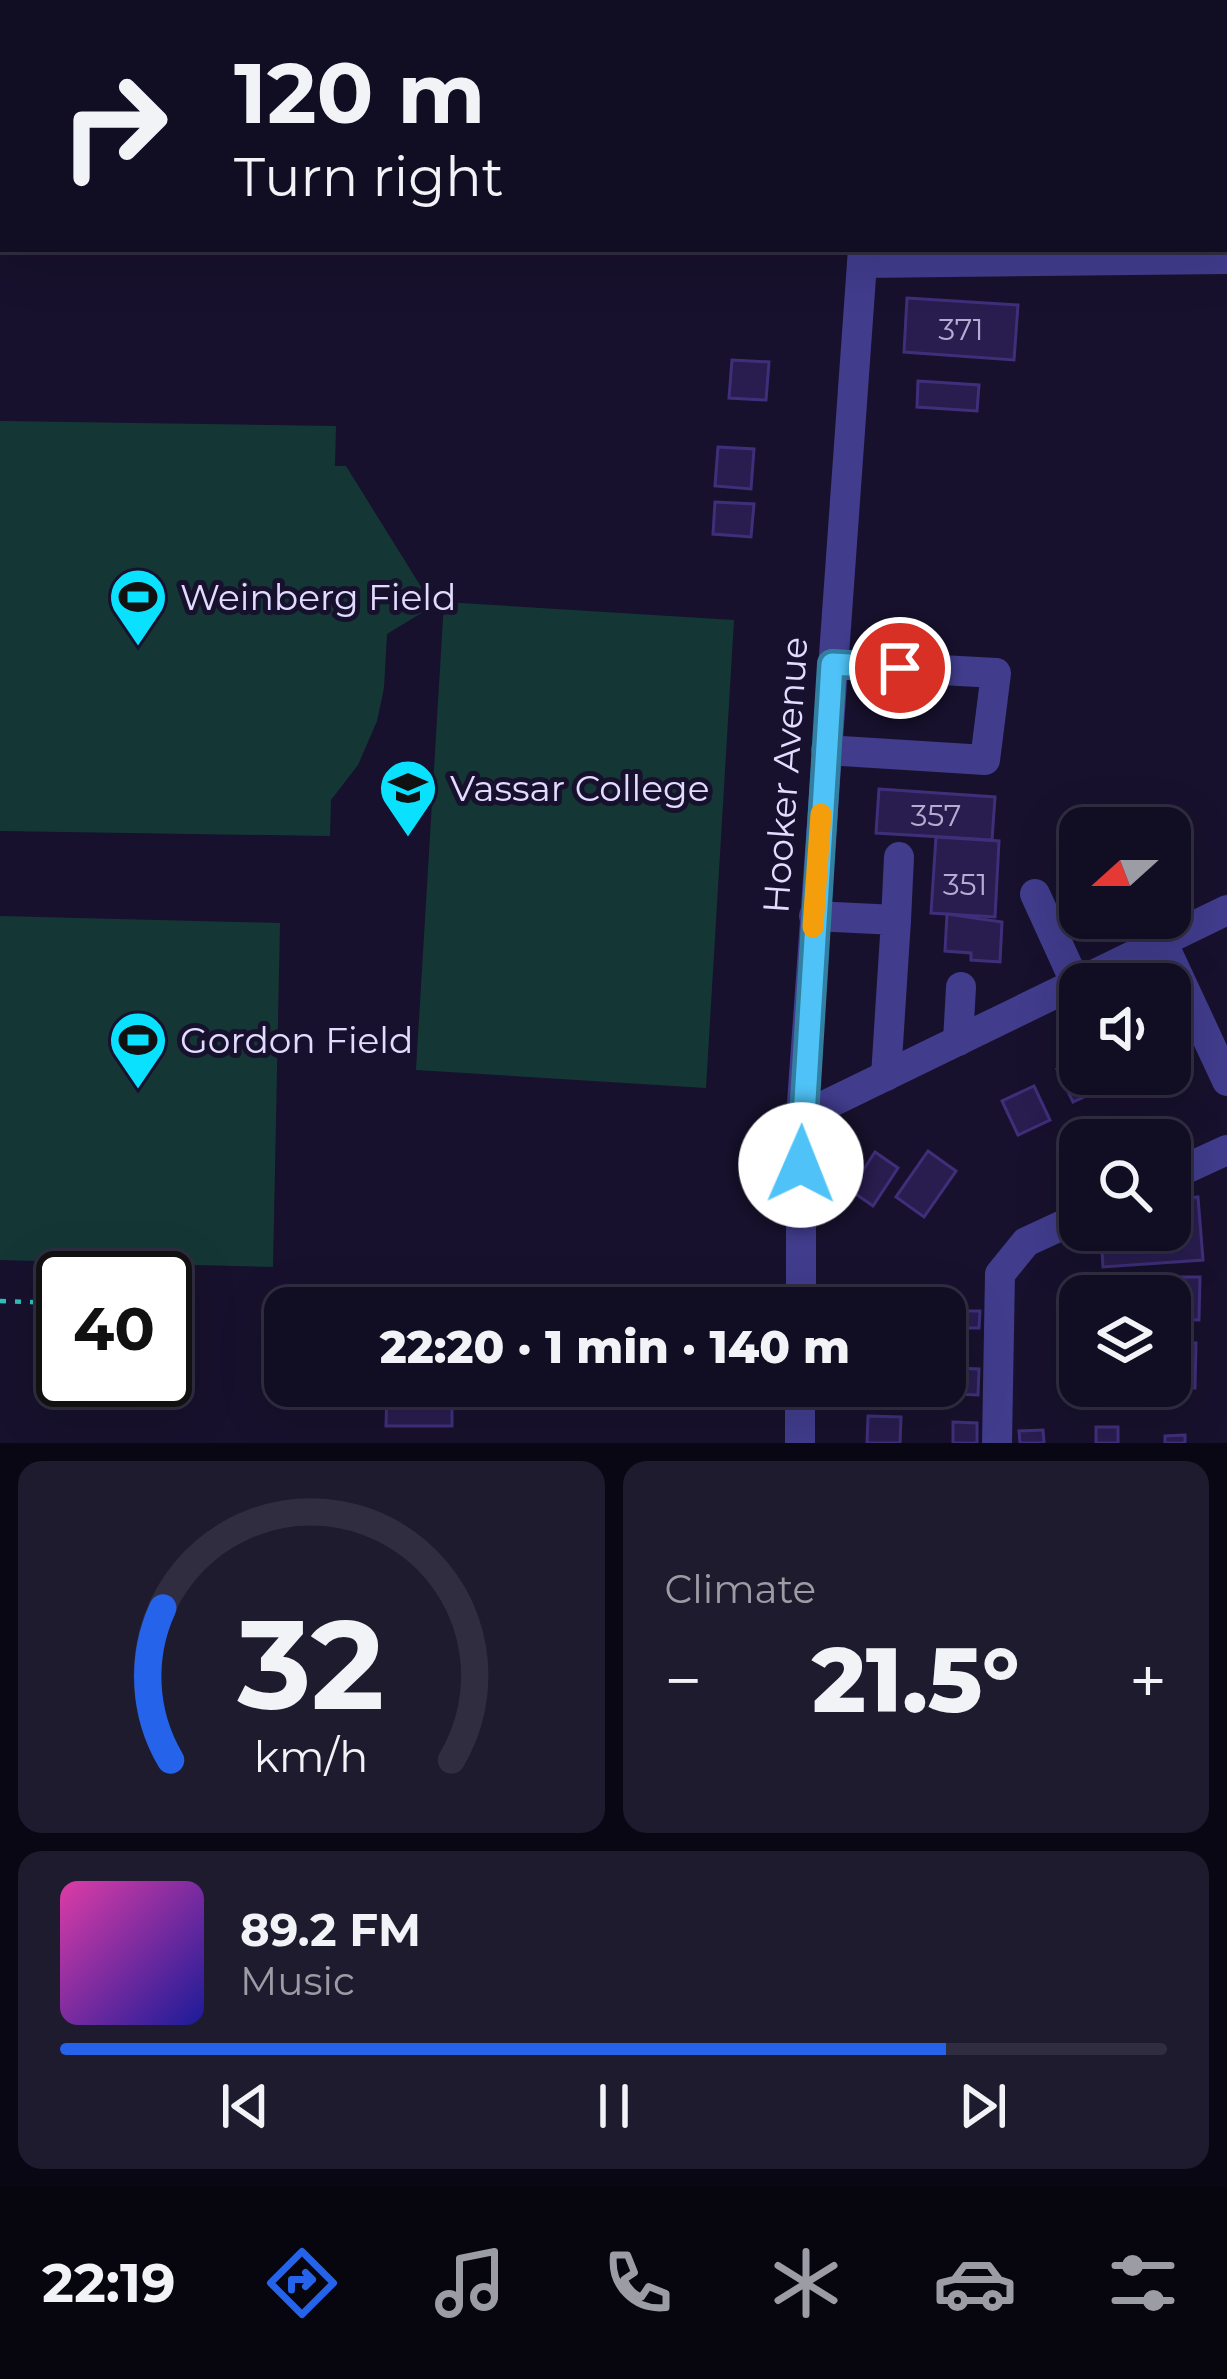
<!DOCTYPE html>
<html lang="en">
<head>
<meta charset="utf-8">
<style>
  :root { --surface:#110d22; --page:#1e1b2f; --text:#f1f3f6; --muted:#9c9ca5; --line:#302d40; --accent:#2563eb }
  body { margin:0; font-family:Montserrat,sans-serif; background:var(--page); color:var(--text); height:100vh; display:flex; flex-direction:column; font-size:45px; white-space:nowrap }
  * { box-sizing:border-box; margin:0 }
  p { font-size:39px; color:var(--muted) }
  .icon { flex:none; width:66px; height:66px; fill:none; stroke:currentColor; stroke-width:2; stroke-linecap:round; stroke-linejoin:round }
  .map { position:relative; height:1443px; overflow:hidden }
  .panel { display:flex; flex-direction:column; gap:18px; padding:18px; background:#090713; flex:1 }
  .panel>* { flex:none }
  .guide { position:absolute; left:0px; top:0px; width:1227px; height:252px; box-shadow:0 12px 48px #0002,0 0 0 3px var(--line); background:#110d22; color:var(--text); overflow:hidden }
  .needle { width:78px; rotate:249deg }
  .controls { position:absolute; left:1059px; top:807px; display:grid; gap:24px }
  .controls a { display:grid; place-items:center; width:132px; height:132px; border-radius:24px; background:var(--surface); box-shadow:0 12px 48px #0002,0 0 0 3px var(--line); font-size:60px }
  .speed { position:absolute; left:36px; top:1251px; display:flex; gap:24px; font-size:60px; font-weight:700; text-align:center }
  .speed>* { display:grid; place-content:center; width:156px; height:156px; border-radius:50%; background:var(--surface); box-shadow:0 12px 48px #0002,0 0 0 3px var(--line); line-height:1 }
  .speed .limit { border:6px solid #111; border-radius:18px; background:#fff; color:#111 }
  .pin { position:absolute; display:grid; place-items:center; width:102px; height:102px; color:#fff; margin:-51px; border:6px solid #fff; border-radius:50%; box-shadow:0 3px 12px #0007 }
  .me { position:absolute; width:132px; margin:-66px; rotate:1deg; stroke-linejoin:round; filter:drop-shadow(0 0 9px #0008) }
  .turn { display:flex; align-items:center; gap:42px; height:252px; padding:0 36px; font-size:54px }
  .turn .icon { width:156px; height:156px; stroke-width:2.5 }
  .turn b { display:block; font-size:84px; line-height:102px }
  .big { font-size:90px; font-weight:800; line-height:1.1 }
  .panel .card { flex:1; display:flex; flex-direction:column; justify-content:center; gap:18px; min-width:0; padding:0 42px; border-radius:24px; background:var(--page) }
  .panel .dial { align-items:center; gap:0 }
  .dial svg { height:312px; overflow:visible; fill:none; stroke:var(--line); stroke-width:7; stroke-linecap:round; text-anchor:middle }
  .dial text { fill:var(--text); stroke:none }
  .song { display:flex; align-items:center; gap:36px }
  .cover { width:144px; height:144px; border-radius:18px; background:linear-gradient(135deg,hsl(320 70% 55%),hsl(240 70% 35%)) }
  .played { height:12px; border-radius:6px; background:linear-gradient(90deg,var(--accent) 80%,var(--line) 80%) }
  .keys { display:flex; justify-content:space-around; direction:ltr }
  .heat { display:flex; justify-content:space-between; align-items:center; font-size:66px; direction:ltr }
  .panel .tiles { flex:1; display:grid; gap:18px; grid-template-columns:1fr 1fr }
  .card:last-child { grid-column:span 2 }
  .trip { position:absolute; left:264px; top:1287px; width:702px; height:120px; border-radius:24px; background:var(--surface); box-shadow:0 12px 48px #0002,0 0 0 3px var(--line); font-weight:800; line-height:120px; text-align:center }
  .menu { display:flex; height:192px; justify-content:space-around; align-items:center; background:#07050e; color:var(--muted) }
  .menu .icon { width:84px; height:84px }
  .menu .on { color:var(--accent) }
  .menu b { font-size:54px; color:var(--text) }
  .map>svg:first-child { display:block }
</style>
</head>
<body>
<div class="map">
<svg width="1227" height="1443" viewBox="0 0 1227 1443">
  <rect width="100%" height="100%" fill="#17112d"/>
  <g fill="#143736">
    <path d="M0,421L336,426L335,466H346L433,606L387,634L384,688L377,721L358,765L331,800L330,836L0,831Z"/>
    <path d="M444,602L734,620L706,1088L416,1070Z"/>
    <path d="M0,916L280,923L273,1267L0,1260Z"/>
  </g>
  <g fill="#281d4e" stroke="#3f2f7a" stroke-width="3">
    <path d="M907,298L1018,305L1014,360L904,352Z"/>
    <path d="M732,360L769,362L766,400L729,398Z"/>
    <path d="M918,381L979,385L977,411L917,407Z"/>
    <path d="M718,447L754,449L751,489L715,486Z"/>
    <path d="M715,502L754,504L751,537L713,534Z"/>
    <path d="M879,789L995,797L992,840L876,833Z"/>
    <path d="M936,837L999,841L995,917L931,913Z"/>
    <path d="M947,914L1002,922L1000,962L971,960V953L945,951Z"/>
    <path d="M1080,1058V1074H1099L1105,1087L1073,1102L1057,1069Z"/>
    <path d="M1034,1086L1050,1120L1018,1135L1002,1101Z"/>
    <path d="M928,1151L956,1171L924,1217L896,1197Z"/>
    <path d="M875,1152L898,1168L873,1206L850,1190Z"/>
    <path d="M1198,1197L1203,1260L1103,1267L1101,1235L1170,1230V1200Z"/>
    <path d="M1153,1277H1200L1199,1320L1170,1319V1296H1153Z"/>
    <path d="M862,1294L905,1296L904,1308H861Z"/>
    <path d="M964,1311H980L979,1328H963Z"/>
    <path d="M1170,1343H1196L1195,1388L1167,1387L1170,1386Z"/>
    <path d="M955,1368L979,1369L978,1395L955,1394Z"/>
    <path d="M387,1386H452V1426H386Z"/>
    <path d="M864,1386H906V1398L863,1396Z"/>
    <path d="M868,1416L901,1417L900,1443H867Z"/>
    <path d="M953,1422L977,1423V1443H953Z"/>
    <rect x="1096" y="1427" width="22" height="16"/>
    <path d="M1043,1430L1044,1443H1020L1019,1431Z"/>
    <path d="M1185,1435V1443H1165V1436Z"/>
  </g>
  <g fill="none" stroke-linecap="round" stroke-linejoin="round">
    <path stroke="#2fc0bb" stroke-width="4.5" stroke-dasharray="6 9" stroke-linecap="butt" d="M0,1301L63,1303"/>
    <g stroke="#413c8c" stroke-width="30">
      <path d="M478,0L480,3"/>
      <path d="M541,0L542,3"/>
      <path d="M880,3L881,0"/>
      <path d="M1073,3V0"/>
      <path d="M862,263L1227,259"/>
      <path d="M826,750L985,760L996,673L832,664"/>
      <path d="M1035,894L1076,984"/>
      <path d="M814,916L896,920L886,1076"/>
      <path d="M896,920L899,857"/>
      <path d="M1162,941L1227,1081"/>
      <path d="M958,1041L961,987"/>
      <path d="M801,1117L1227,910"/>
      <path d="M1170,1176L1227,1150"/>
      <path d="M801,1308V1117L863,249"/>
      <path d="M800,1443V1386"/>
      <path d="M997,1443L1000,1274L1026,1242L1080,1217"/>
    </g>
  </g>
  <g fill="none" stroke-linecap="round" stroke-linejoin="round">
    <defs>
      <path id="route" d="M801,1165L832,664L900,668"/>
    </defs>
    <use href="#route" stroke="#337fa1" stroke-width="30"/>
    <use href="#route" stroke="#4fc3f7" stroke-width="21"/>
    <path stroke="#f59e0b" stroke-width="21" d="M813,927L821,814"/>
  </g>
  <defs>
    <symbol id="stadium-pin" viewBox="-11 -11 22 30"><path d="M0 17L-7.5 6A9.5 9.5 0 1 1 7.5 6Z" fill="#09e1ff" stroke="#17112d"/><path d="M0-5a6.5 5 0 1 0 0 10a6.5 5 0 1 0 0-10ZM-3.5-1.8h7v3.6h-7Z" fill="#111"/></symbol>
    <symbol id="university-pin" viewBox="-11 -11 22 30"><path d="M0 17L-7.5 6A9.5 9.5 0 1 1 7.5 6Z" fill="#09e1ff" stroke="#17112d"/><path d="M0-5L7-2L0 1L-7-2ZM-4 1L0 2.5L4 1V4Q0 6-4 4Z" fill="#111"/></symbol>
  </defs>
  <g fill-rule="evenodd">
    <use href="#stadium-pin" x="105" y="564" width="66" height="90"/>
    <use href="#university-pin" x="375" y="755" width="66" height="90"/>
    <use href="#stadium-pin" x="105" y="1007" width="66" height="90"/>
  </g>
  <g text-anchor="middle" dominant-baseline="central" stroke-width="10" stroke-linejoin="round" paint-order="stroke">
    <g font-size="30" fill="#b4add3">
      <text x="961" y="329">371</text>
      <text x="936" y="815">357</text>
      <text x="965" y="884">351</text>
    </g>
    <g font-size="36" fill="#e2ddff" stroke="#17112d" text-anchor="start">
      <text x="180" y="597">Weinberg Field</text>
      <text x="450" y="788">Vassar College</text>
      <text x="180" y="1040">Gordon Field</text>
    </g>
    <g font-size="36" fill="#e2ddff" stroke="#17112d">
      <text transform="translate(785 775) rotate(-86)">Hooker Avenue</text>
    </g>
  </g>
</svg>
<div class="controls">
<a><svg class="needle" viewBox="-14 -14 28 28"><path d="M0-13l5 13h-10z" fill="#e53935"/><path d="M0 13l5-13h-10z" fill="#9c9ca5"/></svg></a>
<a><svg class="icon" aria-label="sound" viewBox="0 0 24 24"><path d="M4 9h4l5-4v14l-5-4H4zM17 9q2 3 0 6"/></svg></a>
<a><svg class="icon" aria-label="search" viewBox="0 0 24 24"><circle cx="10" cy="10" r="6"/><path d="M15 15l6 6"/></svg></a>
<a><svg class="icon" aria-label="layers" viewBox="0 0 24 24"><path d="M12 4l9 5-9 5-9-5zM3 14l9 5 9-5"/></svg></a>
</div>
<div class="speed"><div class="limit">40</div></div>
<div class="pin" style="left:900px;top:668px;background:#d93025"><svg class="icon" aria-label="arrive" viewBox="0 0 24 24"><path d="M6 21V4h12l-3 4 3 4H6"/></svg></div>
<svg class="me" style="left:801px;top:1165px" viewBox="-20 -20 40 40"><circle r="19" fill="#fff"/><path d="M0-13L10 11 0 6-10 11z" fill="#4fc3f7"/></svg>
<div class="trip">22:20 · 1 min · 140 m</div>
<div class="guide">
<div class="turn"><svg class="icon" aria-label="right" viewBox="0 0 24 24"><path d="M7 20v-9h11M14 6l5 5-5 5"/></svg><div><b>120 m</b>Turn right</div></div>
</div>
</div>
<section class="panel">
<div class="tiles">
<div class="card dial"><svg viewBox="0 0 100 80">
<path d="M14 69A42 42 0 1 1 86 69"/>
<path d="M14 69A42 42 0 0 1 12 30" stroke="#2563eb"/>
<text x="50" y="56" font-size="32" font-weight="700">32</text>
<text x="50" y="72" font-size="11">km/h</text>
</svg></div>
<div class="card"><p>Climate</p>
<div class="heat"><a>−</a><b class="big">21.5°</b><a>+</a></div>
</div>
<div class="card">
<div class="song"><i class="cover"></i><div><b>89.2 FM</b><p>Music</p></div></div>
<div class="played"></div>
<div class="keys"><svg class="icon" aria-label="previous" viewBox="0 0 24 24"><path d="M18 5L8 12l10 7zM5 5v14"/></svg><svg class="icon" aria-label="pause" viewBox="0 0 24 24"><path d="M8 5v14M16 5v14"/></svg><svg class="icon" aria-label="next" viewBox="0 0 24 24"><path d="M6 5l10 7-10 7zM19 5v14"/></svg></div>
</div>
</div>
</section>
<nav class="menu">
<b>22:19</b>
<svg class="icon on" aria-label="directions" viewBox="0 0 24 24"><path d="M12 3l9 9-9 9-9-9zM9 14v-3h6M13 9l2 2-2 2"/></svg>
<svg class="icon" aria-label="music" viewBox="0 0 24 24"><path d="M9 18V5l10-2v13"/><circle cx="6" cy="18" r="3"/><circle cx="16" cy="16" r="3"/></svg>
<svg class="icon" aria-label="phone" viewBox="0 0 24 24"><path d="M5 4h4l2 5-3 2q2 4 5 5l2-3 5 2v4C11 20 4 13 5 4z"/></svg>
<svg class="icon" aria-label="climate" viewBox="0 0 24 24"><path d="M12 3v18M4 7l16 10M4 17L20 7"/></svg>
<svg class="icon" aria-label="car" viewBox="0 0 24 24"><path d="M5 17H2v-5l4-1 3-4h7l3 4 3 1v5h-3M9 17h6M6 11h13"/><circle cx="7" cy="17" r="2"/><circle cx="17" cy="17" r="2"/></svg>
<svg class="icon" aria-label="filters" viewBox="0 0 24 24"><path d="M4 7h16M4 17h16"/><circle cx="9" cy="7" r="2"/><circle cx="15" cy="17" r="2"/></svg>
</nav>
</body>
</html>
